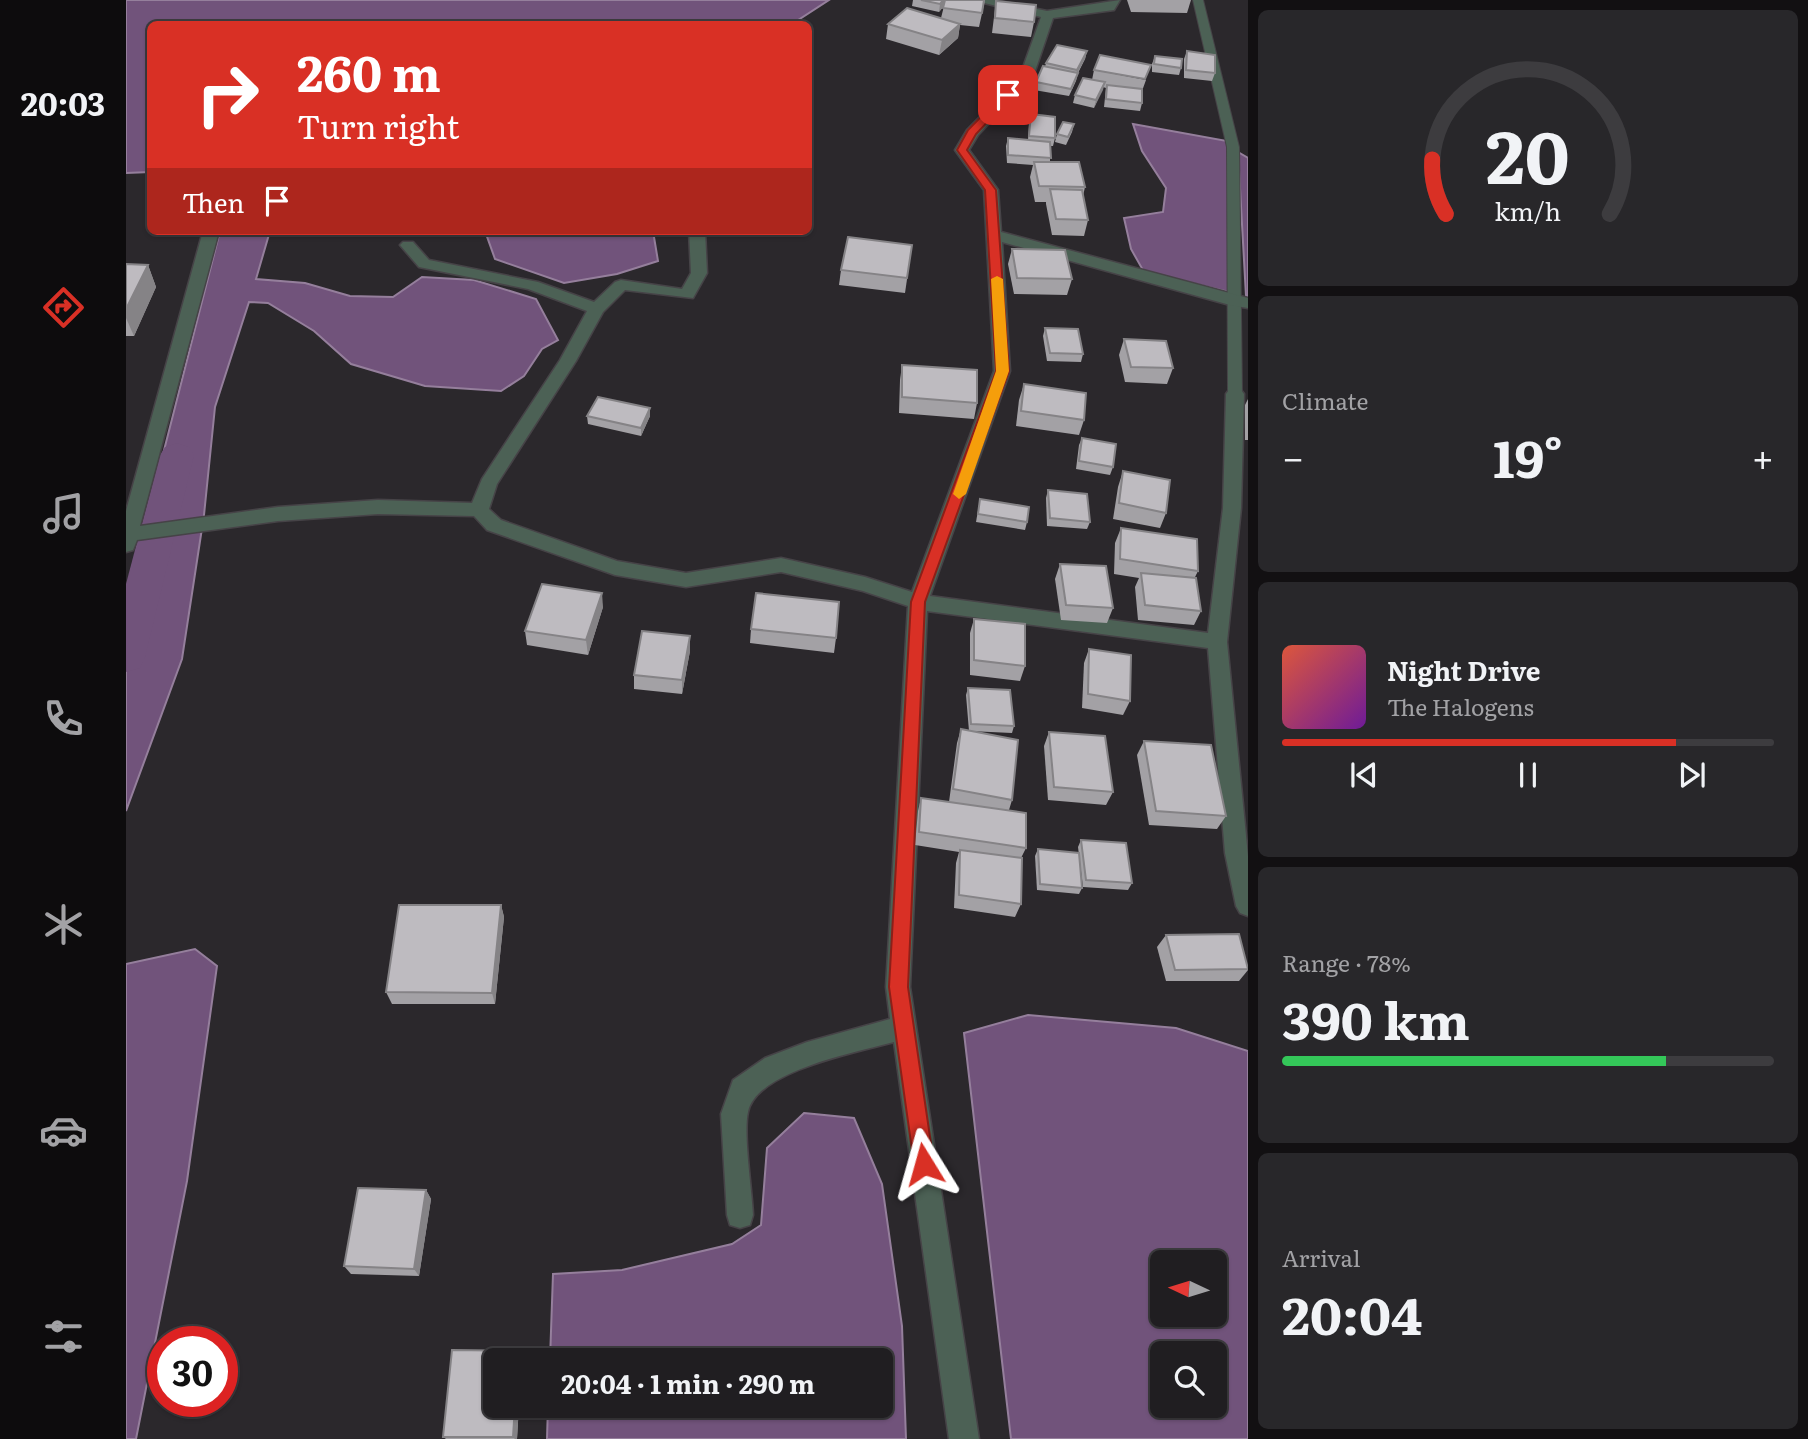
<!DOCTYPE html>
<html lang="en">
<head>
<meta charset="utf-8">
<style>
  :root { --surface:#201e21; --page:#28272a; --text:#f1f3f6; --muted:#a2a2a5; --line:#3d3c3f; --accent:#d93025 }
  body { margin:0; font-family:Literata,serif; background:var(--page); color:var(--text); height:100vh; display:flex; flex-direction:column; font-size:26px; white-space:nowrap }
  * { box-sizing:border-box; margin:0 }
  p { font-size:23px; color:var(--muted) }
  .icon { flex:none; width:38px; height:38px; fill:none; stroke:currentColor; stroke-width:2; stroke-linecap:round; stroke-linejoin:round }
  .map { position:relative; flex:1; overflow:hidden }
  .side { display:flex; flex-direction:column; gap:10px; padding:10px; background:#121012; width:560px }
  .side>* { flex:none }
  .top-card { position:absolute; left:21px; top:21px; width:665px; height:214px; border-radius:10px; box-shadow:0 2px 5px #0004,0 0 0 2px var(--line); background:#d93025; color:#fff; overflow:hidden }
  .needle { width:46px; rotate:274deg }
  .buttons { position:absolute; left:1024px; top:1250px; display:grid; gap:14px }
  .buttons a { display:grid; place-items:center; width:77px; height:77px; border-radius:10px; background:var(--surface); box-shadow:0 2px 5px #0004,0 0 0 2px var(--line); font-size:35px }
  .speed { position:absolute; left:21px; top:1326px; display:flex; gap:14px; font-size:35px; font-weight:700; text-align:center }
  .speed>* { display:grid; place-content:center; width:91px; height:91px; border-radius:50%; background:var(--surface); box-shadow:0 2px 5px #0004,0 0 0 2px var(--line); line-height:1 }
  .speed .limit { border:10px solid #d22; background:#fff; color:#111 }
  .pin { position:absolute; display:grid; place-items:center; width:60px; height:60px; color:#fff; margin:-30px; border-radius:14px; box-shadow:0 4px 10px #0006 }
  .me { position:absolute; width:77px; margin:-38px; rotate:352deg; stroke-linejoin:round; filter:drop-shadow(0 0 5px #0008) }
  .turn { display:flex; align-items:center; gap:24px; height:147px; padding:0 35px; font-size:32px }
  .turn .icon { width:91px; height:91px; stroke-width:2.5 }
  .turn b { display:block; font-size:49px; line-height:60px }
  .then { display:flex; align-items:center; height:66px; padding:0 35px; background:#0003; gap:14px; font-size:26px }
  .big { font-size:52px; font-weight:700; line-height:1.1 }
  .side .widget { flex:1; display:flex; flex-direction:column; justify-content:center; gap:10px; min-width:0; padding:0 24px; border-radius:10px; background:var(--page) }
  .side .dial { align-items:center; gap:0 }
  .dial svg { height:182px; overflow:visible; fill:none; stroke:var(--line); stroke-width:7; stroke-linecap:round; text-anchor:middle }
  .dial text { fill:var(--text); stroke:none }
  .song { display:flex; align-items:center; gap:21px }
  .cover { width:84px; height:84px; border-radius:10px; background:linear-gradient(135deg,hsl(10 70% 55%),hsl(280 70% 35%)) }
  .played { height:7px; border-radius:4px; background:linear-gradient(90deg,var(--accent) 80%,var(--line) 80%) }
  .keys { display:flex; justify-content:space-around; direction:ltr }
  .heat { display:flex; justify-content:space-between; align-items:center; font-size:38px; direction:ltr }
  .charge { height:10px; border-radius:5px; background:linear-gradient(90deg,#34c759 78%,var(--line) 0) }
  .trip { position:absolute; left:357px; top:1348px; width:410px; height:70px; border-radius:10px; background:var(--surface); box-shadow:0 2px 5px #0004,0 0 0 2px var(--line); font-weight:700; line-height:70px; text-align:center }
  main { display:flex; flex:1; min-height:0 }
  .dock { display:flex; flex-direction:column; width:126px; justify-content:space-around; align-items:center; background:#0d0c0d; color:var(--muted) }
  .dock .icon { width:49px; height:49px }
  .dock .selected { color:var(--accent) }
  .dock b { font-size:32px; color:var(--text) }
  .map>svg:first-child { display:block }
</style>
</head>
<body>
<main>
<nav class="dock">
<b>20:03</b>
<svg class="icon selected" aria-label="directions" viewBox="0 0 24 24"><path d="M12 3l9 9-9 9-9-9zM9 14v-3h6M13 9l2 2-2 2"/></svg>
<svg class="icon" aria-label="music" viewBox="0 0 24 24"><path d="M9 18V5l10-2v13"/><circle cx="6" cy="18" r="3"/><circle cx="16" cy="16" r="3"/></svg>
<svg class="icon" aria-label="phone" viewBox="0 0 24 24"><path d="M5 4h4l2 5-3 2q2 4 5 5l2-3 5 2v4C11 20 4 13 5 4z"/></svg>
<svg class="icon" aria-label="climate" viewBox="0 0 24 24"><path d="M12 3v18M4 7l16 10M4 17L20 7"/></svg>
<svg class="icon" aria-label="car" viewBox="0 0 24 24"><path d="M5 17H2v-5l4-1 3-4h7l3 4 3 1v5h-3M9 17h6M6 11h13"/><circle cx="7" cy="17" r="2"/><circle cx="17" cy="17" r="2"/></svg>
<svg class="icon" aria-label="filters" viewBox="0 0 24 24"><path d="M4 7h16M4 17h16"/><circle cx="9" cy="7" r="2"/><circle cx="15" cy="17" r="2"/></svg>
</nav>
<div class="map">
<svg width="1122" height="1439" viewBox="0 0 1122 1439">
  <rect width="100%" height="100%" fill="#2b282c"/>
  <g fill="#71537b" stroke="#957f9c" stroke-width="2" fill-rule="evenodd">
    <path d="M0,0H703L666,24H24V172L0,173Z"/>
    <path d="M1007,124L1101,141L1103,292L1018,272L1005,249L998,218L1037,212L1040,188L1016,151Z"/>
    <path d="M1112,152L1122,158V297L1120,296Z"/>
    <path d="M94,231H144L130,279L179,283L224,296L267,297L296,277L348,280L410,299L432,340L416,349L398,376L375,391L299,386L225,364L188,331L142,303L123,302L89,407L78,515L56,659L0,811V623L42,510L23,509Z"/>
    <path d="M359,231H527L532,261L491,274L438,283L369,259Z"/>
    <path d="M69,949L91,966L61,1181L10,1439H0V964Z"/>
    <path d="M902,1015L1050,1028L1122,1051V1439H885L838,1033ZM1036,1262H1088V1314H1036ZM1036,1353H1088V1405H1036Z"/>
    <path d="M678,1113L728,1118L756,1184L776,1326L780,1439H421L422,1405H754V1360H424L427,1274L496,1270L606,1244L635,1225L641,1148Z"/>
  </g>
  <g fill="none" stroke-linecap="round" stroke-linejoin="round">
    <path fill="#71537b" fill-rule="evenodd" d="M51,443L63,447L68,455L19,657L14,668L0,672V584L34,455L39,447Z"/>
    <defs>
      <path id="lane" d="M1067,0H1077L1113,147L1116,394L1109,399L1102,394L1101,147Z"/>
      <path id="street" d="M846,0H869L921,11L994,0L988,10L927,18L907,77L852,135L843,150L872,190L875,232L1122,298V308L1104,305L876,242L884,371L804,596L1082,633L1097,508L1100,394L1103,390H1115L1118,394L1115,508L1101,642L1122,856V916L1114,913L1110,906L1099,853L1082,648L801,611L784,987L853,1439H823L768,1042C731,1052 630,1071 622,1112C617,1134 626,1190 627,1215L624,1225L614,1228L604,1225L601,1215L595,1114L607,1080L639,1058L681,1042L764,1019L760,987L782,606L737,591L655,572L560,587L489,575L361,530L348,516L252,514L152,521L11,540L7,550L0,552V511L77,231H93L14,526L152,507L252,500L346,503L356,479L434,360L461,311L402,289L293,267L274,245L277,242H287L303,260L412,282L468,302L489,282L495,280L556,289L565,273L563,231H579L581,273L567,298L499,290L477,312L450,361L371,484L363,509L375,520L491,561L560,573L655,558L739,577L786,592L868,371L858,190L829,150L841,130L894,76L915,17Z"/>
    </defs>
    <use href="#lane" stroke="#464347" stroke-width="2"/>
    <use href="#street" stroke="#464347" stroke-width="3"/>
    <use href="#lane" fill="#4c6155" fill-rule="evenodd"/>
    <use href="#street" fill="#4c6155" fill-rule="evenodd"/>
  </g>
  <g fill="#a3a1a5">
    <path d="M787,0H859L853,27L834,25L832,38L813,55L760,39L762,24L815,18L818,6L813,12L786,6Z"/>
    <path d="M1001,0H1065L1061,13L1005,12Z"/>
    <path d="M870,1L908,22L905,37L866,33Z"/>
    <path d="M961,51L959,59L952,73L950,81L943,96L908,90L910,82L919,67L920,63Z"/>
    <path d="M1061,51L1089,73L1086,81L1058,78V59Z"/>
    <path d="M1029,56L1055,68L1053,75L1026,72V64Z"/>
    <path d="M968,70L1020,80L1016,91V103L1014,111L978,107L980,88L977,87L968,108L947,103L949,95L966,80Z"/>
    <path d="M905,114L929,138L927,146H924V162L959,187L957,196L962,220L958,236L926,235L920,204V202H909L904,177L907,165L881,163L880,146L882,138L902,140L903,122Z"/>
    <path d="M948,124L946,132L940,145L929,142L931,134Z"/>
    <path d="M786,245L779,293L713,285L715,270Z"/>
    <path d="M886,249L946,279L941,295L888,294L882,264Z"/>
    <path d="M0,264L22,265L30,287L8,336H0Z"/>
    <path d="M919,328L957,354L955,362L921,361L917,336Z"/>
    <path d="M998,339L1047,368L1041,384L999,382L993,355Z"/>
    <path d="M776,365L851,403L848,419L773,413L774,380Z"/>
    <path d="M898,384L958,420L953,435L890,426L893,400Z"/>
    <path d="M1122,399V440H1119V405Z"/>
    <path d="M524,408V416L515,436L462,424L461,416Z"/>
    <path d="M956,438L987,467L984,475L950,469L953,445Z"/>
    <path d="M997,471L1040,513L1034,528L987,519L992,487Z"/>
    <path d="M922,490L964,522L961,529L921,526L920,498Z"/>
    <path d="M854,499L901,522L899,530L850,522Z"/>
    <path d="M995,528L1072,571L1069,577L1075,611L1068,625L1012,620L1009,587L1013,578L988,574L989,543Z"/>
    <path d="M934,564L987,608L981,623L935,620L929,579Z"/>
    <path d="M477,607L462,655L401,645L399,631Z"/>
    <path d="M848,619L899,666L894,681L844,675V633Z"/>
    <path d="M625,629L710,638L708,653L624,643Z"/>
    <path d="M963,649L1004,701L997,715L956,708L958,663Z"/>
    <path d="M564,651L556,694L508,689V675Z"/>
    <path d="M842,688L888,726L886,733L843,731L886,800L883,810L900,848L895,858V904L889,917L828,908L830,863L833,852L789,845L792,811L795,798L823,802L831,743L835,729L843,731L840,695Z"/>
    <path d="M923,732L987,792L980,805L922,800L918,746Z"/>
    <path d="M1018,741L1100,816L1091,829L1023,825L1011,755Z"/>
    <path d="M955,840L1006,883L1002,890L957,887L952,847Z"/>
    <path d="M912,849L956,888L953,894L911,890L909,856Z"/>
    <path d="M375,905L378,917L369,1004H266L260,992Z"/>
    <path d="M1040,935L1122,966V970L1113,981H1040L1031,947Z"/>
    <path d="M300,1190L305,1199L293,1276L225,1274L218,1266Z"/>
    <path d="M326,1350L394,1351L397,1357V1360H369V1405H393L391,1439H320L317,1437Z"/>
  </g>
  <g fill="#858386">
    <path d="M817,0H822L813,12L814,4Z"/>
    <path d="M834,24L832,38L813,55L816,40Z"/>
    <path d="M961,51L959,59L949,77L951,70Z"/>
    <path d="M979,82L977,90L968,108L970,100Z"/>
    <path d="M22,265L30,287L8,336L0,318V309Z"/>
    <path d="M524,408V416L515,436V428Z"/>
    <path d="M476,593L477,607L462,655L460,640Z"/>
    <path d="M564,636V651L556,694V680Z"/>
    <path d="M375,905L378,917L369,1004L366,993Z"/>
    <path d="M300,1190L305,1199L293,1276L288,1269Z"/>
    <path d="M394,1351L397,1357V1360H393Z"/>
    <path d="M389,1405H393L391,1439H389L387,1437Z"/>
  </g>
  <g fill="#bebbc0" stroke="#858386" stroke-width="2">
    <path d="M795,0H817L814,4Z"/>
    <path d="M819,0H858L856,13L817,8Z"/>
    <path d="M870,1L910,5L908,22L869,18Z"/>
    <path d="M781,8L834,24L816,40L762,24Z"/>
    <path d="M931,45L961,51L951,70L920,63Z"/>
    <path d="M1061,51L1089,55V73L1060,70Z"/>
    <path d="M974,55L1025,65L1019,79L968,70Z"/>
    <path d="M1029,56L1056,59L1055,68L1028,64Z"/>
    <path d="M917,66L952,73L945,89L910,82Z"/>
    <path d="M957,78L979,82L970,100L949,95Z"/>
    <path d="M981,85L1016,89V103L980,99Z"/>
    <path d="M905,114L929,117V138L903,136Z"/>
    <path d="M937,122L948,124L942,137L931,134Z"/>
    <path d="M882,138L924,142L925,158L882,155Z"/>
    <path d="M908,162H953L959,187L913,186Z"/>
    <path d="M924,189L956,190L962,220L930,219Z"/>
    <path d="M722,237L786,245L781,278L715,270Z"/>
    <path d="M886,249L939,250L946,279L891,278Z"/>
    <path d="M0,264L22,265L0,309Z"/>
    <path d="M919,328L952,329L957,354L924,353Z"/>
    <path d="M998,339L1040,341L1047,368L1005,367Z"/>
    <path d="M776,365L851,370V403L776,397Z"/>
    <path d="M898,384L960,393L958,420L895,411Z"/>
    <path d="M472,397L524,408L515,428L461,416Z"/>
    <path d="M956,438L990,444L987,467L953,461Z"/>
    <path d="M997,471L1044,480L1040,513L993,503Z"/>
    <path d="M922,490L961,494L964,522L924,518Z"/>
    <path d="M854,499L903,507L901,522L852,514Z"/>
    <path d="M995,528L1071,539L1072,571L994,559Z"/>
    <path d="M934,564L980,566L987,608L940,605Z"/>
    <path d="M1015,573L1070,578L1075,611L1019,605Z"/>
    <path d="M416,584L476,593L460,640L399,631Z"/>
    <path d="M630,593L713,602L710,638L625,629Z"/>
    <path d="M848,619L899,624V666L848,660Z"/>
    <path d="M516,631L564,636L556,680L508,675Z"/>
    <path d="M963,649L1005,655L1004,701L962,694Z"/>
    <path d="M842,688L884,690L888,726L845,724Z"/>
    <path d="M835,729L892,740L886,800L827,789Z"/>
    <path d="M923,732L979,736L987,792L928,787Z"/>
    <path d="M1018,741L1085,745L1100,816L1030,811Z"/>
    <path d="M795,798L900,813V848L793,832Z"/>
    <path d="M955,840L1000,843L1006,883L960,880Z"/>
    <path d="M912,849L953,853L956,888L914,884Z"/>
    <path d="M834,850L896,858L895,904L833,895Z"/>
    <path d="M273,905H375L366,993L260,992Z"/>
    <path d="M1113,934L1122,969L1049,970L1040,935Z"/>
    <path d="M232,1188L300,1190L288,1269L218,1266Z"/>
    <path d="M326,1350L394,1351L393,1360H369V1405H389L387,1437H317Z"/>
  </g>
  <path fill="#d93025" stroke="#8d1f18" stroke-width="2" d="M878,93L887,95L850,134L841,150L870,190L883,371L799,602L782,987L808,1164L805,1172L798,1174L791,1172L788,1164L763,987L785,602L870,371L859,190L831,150L842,130Z"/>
  <path fill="#f59e0b" d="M871,276L877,279L883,371L840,494L833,499L827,494L870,371L865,279Z"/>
</svg>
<div class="buttons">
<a><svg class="needle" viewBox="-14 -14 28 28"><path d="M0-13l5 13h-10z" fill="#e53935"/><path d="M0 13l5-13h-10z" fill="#a2a2a5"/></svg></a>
<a><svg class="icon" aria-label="search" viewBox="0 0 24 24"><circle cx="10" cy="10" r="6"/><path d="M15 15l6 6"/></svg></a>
</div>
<div class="speed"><div class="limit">30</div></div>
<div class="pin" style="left:882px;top:95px;background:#d93025"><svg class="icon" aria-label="arrive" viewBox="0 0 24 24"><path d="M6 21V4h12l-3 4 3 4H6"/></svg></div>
<svg class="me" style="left:798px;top:1164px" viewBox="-20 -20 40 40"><path d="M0-17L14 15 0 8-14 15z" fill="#d93025" stroke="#fff" stroke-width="4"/></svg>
<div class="trip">20:04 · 1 min · 290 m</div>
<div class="top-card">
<div class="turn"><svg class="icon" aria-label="right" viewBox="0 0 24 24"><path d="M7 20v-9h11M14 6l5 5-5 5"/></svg><div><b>260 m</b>Turn right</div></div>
<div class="then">Then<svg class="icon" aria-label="arrive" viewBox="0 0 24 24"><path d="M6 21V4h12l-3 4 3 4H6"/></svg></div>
</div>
</div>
<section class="side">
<div class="widget dial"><svg viewBox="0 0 100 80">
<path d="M14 69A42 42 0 1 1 86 69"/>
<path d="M14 69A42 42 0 0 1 8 45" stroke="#d93025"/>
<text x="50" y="56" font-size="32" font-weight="700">20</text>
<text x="50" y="72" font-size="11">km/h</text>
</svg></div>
<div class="widget"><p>Climate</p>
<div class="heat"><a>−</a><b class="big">19°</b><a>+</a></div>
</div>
<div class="widget">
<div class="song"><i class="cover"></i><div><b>Night Drive</b><p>The Halogens</p></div></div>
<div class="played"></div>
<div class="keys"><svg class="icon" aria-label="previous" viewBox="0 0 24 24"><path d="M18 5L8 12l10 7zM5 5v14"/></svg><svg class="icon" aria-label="pause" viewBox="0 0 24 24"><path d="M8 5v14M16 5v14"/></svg><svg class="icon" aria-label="next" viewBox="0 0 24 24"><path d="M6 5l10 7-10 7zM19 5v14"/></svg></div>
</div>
<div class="widget"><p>Range · 78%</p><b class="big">390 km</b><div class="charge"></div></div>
<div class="widget"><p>Arrival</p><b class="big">20:04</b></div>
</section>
</main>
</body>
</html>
